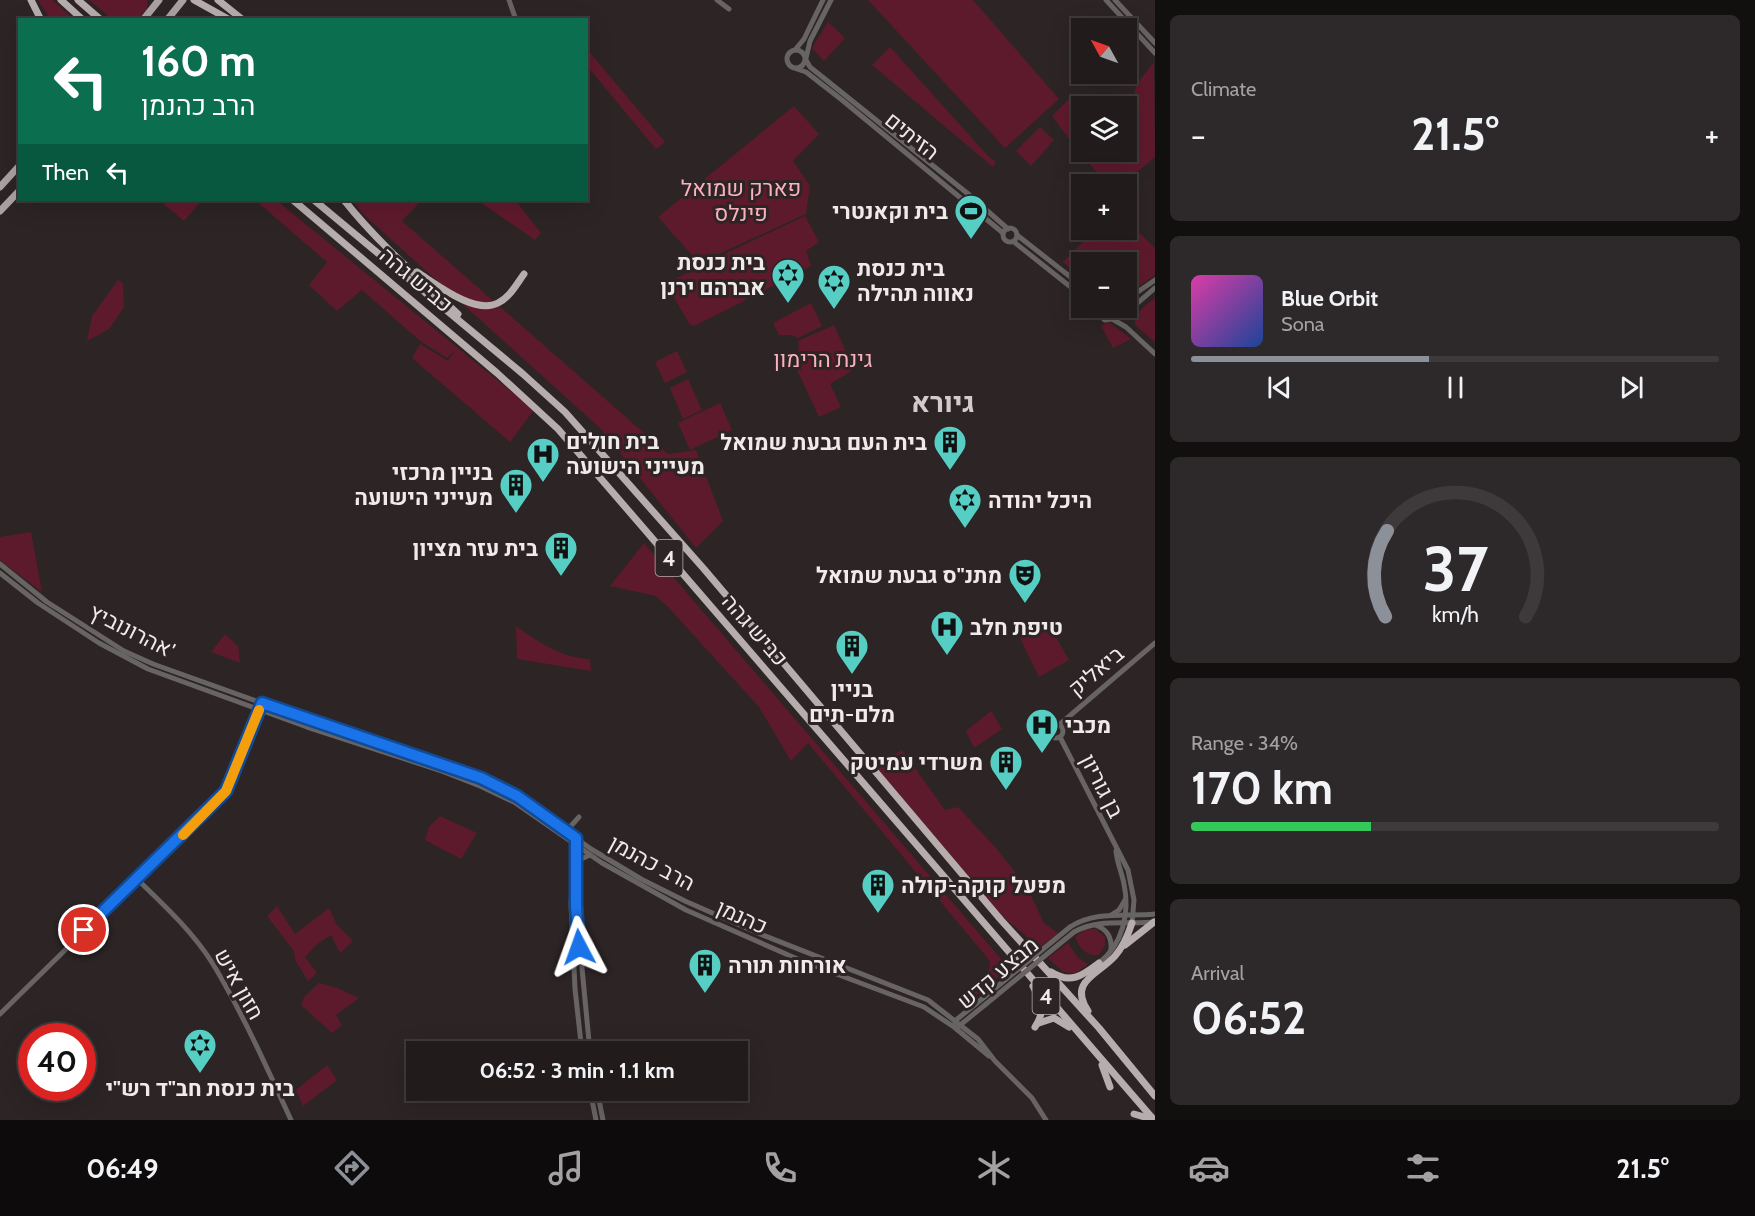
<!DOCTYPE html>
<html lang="en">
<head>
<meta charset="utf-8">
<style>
  :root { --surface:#211b1c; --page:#2d2829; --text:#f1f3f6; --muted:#a2a1a3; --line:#3e393b; --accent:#8c9099 }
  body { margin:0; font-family:Cabin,Heebo,sans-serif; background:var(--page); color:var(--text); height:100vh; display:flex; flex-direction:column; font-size:22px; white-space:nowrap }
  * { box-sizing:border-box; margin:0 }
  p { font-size:20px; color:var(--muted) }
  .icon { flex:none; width:33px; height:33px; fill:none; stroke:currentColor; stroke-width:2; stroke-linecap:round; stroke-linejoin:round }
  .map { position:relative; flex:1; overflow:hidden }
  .side { display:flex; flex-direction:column; gap:15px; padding:15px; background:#120f0f; width:600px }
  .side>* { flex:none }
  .hud { position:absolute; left:18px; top:18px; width:570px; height:183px; border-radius:0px; box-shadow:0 6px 24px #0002,0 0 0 2px var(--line); background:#0b6e4f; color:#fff; overflow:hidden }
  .needle { width:39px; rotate:310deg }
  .tools { position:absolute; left:1071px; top:18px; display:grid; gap:12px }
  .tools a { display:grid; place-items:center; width:66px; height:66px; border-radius:0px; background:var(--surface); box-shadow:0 6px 24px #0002,0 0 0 2px var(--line); font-size:30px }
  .speed { position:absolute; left:18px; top:1023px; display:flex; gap:12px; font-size:30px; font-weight:700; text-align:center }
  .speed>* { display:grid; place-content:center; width:78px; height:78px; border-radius:50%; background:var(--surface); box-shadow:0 6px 24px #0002,0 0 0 2px var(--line); line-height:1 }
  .speed .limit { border:9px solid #d22; background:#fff; color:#111 }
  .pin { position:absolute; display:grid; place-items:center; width:51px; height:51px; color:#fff; margin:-26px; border:3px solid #fff; border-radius:50%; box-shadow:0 2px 6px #0007 }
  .me { position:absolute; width:66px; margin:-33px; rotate:356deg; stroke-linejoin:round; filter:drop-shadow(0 0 4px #0008) }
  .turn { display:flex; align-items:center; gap:21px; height:126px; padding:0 24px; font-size:27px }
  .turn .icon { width:78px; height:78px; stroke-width:2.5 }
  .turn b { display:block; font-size:42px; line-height:51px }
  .then { display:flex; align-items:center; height:57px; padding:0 24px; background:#0003; gap:12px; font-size:22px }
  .big { font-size:45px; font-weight:700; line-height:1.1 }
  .side .tile { flex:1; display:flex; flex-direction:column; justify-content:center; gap:9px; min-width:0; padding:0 21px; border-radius:9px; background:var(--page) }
  .side .dial { align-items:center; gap:0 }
  .dial svg { height:156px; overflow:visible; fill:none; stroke:var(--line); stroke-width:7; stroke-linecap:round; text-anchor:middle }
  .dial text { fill:var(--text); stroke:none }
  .song { display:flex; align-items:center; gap:18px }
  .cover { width:72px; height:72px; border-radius:9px; background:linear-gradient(135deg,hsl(320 70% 55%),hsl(220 70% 35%)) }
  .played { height:6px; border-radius:3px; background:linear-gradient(90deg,var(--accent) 45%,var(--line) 45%) }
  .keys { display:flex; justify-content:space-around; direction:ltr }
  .heat { display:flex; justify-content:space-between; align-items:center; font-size:33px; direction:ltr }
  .charge { height:9px; border-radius:4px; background:linear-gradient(90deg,#34c759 34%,var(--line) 0) }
  .trip { position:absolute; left:406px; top:1041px; width:342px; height:60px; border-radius:0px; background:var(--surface); box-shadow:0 6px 24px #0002,0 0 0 2px var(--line); font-weight:700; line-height:60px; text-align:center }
  .tabs { display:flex; height:96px; justify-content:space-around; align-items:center; background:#0d0b0b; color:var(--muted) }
  .tabs .icon { width:42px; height:42px }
  .tabs .active { color:var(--accent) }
  .tabs b { font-size:27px; color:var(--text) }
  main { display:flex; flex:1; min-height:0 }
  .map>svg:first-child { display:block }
</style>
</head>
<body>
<main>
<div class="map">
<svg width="1155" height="1120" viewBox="0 0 1155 1120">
  <rect width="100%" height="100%" fill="#2c2425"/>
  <g fill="#5e1a2d">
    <path d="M38,0H52L74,19H50Z"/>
    <path d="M89,0H147V9L138,19H112Z"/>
    <path d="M868,0H973L1059,99L1005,148Z"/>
    <path d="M828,22L845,38L824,61L812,48Z"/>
    <path d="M890,47L989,157L996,162L993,167L872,65Z"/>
    <path d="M587,49L665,142L656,149L587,66Z"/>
    <path d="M1154,62L1155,157L1123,184H1108L1081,155L1052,116L1071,97L1082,106V152H1126L1127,109L1133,102L1136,85Z"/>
    <path d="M794,106L819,134L793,161L810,186L806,214L699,263L658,217Z"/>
    <path d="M1040,127L1054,140L1031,166L1016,151Z"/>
    <path d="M159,200H202L184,221Z"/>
    <path d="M255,200H276L534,410L510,442L412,358L420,344L448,361L455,350L447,358L420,341L362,290L337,311L309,285L327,262Z"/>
    <path d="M352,200H422L402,221L668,454L696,450L723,521L696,548L600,428L363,214Z"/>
    <path d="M477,200H515L541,233L535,240Z"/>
    <path d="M805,216L819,242L806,251L811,266L759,293L749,294L744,301L694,326L690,325L666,284L699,266Z"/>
    <path d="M1127,221L1155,248V275L1131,292L1127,293L1126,262H1082L1081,278L1063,262L1095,230H1126Z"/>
    <path d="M118,280L123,283L124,307L109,329L87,341L92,316Z"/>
    <path d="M1155,298V342L1135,325C1135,311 1145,306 1155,298Z"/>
    <path d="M811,303L822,326L798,338L791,335H779L773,323Z"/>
    <path d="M1109,322L1131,339L1113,348L1101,326Z"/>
    <path d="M834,325L853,368L850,372L830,384L841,407L819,417L791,357L799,350L798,341Z"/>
    <path d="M677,351L687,372L665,383L655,362Z"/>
    <path d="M688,379L702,410L683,419L670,388Z"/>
    <path d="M720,403L732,430L690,450L678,423Z"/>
    <path d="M31,532L42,592L0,560V537Z"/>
    <path d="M644,543L1001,959L1004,967C997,983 976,997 960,1003L989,970L990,961L808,743L791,761L759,707L668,607L656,596L610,586Z"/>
    <path d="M1046,620L1069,660L1039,677L1017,632Z"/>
    <path d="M516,626C538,642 562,658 590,659L591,671L517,659Z"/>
    <path d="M225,634L238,646L240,663L211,652Z"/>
    <path d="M991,711L1002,729L974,748L966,731Z"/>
    <path d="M902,750L945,810L958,807L996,848L1027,887L1044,923L1058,933L1038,949L1022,932L1004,918L874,765Z"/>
    <path d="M440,816L477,833L461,859L425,840L429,827Z"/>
    <path d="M277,906L295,934L329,908L337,925L353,941L340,953L331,935L317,944L305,957L317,973L308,981L295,960L294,951L267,916Z"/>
    <path d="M1090,929H1096L1105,937V945L1099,955C1086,957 1080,948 1075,937L1084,930Z"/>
    <path d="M1068,943L1078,958L1088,964L1075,974L1063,972L1048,958Z"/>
    <path d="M319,983L337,988L359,998L336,1015L342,1025L332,1033L301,1005L304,997Z"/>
    <path d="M327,1065L337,1080L303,1106L296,1090Z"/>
  </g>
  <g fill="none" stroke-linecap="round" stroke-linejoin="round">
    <g stroke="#686464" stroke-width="5">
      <path d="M509,0L516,20"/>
      <path d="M717,0L729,9"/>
      <path d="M1106,0L1155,53"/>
      <path d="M1115,0L1155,43"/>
      <circle cx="796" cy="59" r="9"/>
      <path d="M795,50L804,39L823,0"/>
      <path d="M806,58L810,41L831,0"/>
      <path d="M806,60L810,67L967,193L1008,229"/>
      <path d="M797,69L806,72L842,100L1003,233"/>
      <circle cx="1010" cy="235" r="7"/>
      <path d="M1017,235L1082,286"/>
      <path d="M1014,242L1082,296"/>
      <path d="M1126,300L1155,280"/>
      <path d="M1098,308V314L1105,320L1123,317L1127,312L1126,307"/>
      <path d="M1127,312L1155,288"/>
      <path d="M1112,319L1126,327L1155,354"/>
      <path d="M0,564L47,602L124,651L153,664L262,703L481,778L517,796L591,849L641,879L685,901L760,934L928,1000L978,1039L995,1061L1032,1098L1046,1120"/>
      <path d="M0,573L38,603L99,643L148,669L307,727L439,770L480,786L514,802L602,863L686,910L802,961L924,1007L954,1027L989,1056"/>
      <circle cx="1056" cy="731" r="7"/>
      <path d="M1059,725L1155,643"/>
      <path d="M1060,737L1128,870L1134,900L1132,923"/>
      <path d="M561,828L570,827L579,817"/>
      <path d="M575,841L571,904L575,989L582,1052"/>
      <path d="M577,859L576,905L590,1052"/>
      <path d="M578,867L581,859L590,855"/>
      <path d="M137,879C164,905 193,932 213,964C243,1014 267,1068 291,1120"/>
      <path d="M1111,915L1119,910L1125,900"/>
      <path d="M1095,925C1107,929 1112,937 1111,949"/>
      <path d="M1070,927C1096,910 1126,917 1155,914"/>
      <path d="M1074,932C1099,918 1127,925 1155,922"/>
      <path d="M1099,963C1123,944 1130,913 1124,884C1122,873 1117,863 1116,851"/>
      <path d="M0,1014L227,791L260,707"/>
      <path d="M955,1023L956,1020L982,999"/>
      <path d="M959,1026L986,1004"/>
      <path d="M590,1090L596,1120"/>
      <path d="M597,1090L603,1120"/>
    </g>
    <g stroke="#aaa1a2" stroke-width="7">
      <path d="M143,20L159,0"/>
      <path d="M167,20L183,0"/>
      <path d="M0,187L20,165"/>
      <path d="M0,211L20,190"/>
    </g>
    <g stroke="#b7adae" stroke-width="7">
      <path d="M31,0L41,20"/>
      <path d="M61,0L83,20"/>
      <path d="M78,0L101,20"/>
      <path d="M194,0L230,20"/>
      <path d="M218,0L243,20"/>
      <path d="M293,200L497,373L558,429L1154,1120"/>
      <path d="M314,200L523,374L565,412L704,569L1001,920L1099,1028L1155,1096"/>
      <path d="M344,200C377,242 418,277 458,314"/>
      <path d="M417,272C436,284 475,315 498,303C510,297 516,285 524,274"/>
      <path d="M1125,945L1154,922"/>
      <path d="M1051,972C1071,985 1083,975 1099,963"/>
      <path d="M1033,986C1041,1001 1046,1011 1035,1027"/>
      <path d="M1088,1011C1068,981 1098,975 1115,956C1123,947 1128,935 1132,923"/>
      <path d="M1039,1023L1054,1018L1069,1027"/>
      <path d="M1102,1065L1110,1087"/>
      <path d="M1134,1114L1152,1119"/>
    </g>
    <g stroke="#686464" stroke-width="5">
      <path d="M982,999L1070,927"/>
      <path d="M986,1004L1074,932"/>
    </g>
  </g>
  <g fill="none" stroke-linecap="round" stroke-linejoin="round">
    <defs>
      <path id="route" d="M84,930L226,791L262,703L481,778L517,796L576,838V905L579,947"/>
    </defs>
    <use href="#route" stroke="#114b97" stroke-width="15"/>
    <use href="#route" stroke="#1a73e8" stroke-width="10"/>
    <path stroke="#f59e0b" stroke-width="10" d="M183,835L226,791L259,710"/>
  </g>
  <defs>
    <symbol id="stadium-pin" viewBox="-11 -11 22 30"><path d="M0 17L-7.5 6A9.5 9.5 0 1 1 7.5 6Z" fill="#56cec3" stroke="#2c2425"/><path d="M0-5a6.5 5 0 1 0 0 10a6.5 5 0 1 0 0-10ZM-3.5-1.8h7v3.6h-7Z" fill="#111"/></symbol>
    <symbol id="synagogue-pin" viewBox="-11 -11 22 30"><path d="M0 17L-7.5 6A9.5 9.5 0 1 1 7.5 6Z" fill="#56cec3" stroke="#2c2425"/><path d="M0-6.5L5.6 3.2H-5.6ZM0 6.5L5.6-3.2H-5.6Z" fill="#111"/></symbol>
    <symbol id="building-pin" viewBox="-11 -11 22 30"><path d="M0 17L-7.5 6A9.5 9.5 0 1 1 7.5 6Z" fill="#56cec3" stroke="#2c2425"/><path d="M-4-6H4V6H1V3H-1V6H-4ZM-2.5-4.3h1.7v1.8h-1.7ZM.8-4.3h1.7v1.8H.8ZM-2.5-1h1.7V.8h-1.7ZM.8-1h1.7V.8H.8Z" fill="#111"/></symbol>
    <symbol id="hospital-pin" viewBox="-11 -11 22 30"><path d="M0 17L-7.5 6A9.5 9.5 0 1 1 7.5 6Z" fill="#56cec3" stroke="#2c2425"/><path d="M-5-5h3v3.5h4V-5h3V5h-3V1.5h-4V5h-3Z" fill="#111"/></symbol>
    <symbol id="theatre-pin" viewBox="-11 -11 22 30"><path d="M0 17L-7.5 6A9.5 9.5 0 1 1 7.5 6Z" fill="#56cec3" stroke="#2c2425"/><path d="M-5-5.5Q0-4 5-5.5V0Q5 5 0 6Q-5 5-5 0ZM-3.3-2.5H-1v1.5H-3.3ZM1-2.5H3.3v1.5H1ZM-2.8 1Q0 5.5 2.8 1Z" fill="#111"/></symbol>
  </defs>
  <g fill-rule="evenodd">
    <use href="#stadium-pin" x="952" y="192" width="38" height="52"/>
    <use href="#synagogue-pin" x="769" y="256" width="38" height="52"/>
    <use href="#synagogue-pin" x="815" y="262" width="38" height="52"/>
    <use href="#building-pin" x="931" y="423" width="38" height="52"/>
    <use href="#hospital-pin" x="524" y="435" width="38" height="52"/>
    <use href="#building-pin" x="497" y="466" width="38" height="52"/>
    <use href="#synagogue-pin" x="946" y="481" width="38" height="52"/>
    <use href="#building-pin" x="542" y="529" width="38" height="52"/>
    <use href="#theatre-pin" x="1006" y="556" width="38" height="52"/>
    <use href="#hospital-pin" x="928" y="608" width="38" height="52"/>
    <use href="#building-pin" x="833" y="627" width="38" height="52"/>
    <use href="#hospital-pin" x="1023" y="706" width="38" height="52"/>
    <use href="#building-pin" x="987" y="743" width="38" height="52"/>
    <use href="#building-pin" x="859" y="866" width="38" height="52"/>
    <use href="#building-pin" x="686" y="946" width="38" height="52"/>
    <use href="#synagogue-pin" x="181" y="1026" width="38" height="52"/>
  </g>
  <g text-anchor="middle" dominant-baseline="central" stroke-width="6" stroke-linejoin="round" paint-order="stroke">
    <g fill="#2c2425" stroke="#b5afb0" stroke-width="1.5">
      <rect x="655.5" y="540" width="27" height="36" rx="4.5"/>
      <rect x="1032.5" y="978" width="27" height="36" rx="4.5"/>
    </g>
    <g font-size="21" font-weight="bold" fill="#f0eaeb">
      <text x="669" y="558">4</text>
      <text x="1046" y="996">4</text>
    </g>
    <g font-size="22" fill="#f0eaeb" stroke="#2c2425">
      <text transform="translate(912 136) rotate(39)">הזיתים</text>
      <text transform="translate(416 280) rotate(40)">כביש גהה</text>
      <text transform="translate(755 630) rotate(49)">כביש גהה</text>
      <text transform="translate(132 631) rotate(27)">אהרונוביץ'</text>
      <text transform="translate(1096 671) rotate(-40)">ביאליק</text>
      <text transform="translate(1102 786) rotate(63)">בן גוריון</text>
      <text transform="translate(652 863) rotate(28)">הרב כהנמן</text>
      <text transform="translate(742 917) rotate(24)">כהנמן</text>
      <text transform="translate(998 973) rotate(-40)">מבצע קדש</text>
      <text transform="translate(239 984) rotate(61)">חזון איש</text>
    </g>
    <g font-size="22" fill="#fcb0be" stroke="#2c2425">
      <text x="741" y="188">פארק שמואל<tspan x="741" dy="25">פינלס</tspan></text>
      <text x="823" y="359">גינת הרימון</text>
    </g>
    <g font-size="22" font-weight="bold" fill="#f0eaeb" stroke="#2c2425" text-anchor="end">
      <text x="948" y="211">בית וקאנטרי</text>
      <text x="765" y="262">בית כנסת<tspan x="765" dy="25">אברהם ירנן</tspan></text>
      <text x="857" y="268" text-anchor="start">בית כנסת<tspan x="857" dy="25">נאווה תהילה</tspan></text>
      <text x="566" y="441" text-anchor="start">בית חולים<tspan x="566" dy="25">מעייני הישועה</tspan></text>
      <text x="927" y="442">בית העם גבעת שמואל</text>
      <text x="493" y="472">בניין מרכזי<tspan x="493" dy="25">מעייני הישועה</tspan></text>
      <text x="988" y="500" text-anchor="start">היכל יהודה</text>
      <text x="538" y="548">בית עזר מציון</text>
      <text x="1002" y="575">מתנ"ס גבעת שמואל</text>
      <text x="970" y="627" text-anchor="start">טיפת חלב</text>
      <text x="852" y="689" text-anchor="middle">בניין<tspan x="852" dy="25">מלם-תים</tspan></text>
      <text x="1065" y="725" text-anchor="start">מכבי</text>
      <text x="983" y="762">משרדי עמיטק</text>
      <text x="901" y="885" text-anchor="start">מפעל קוקה-קולה</text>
      <text x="728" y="965" text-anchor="start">אורחות תורה</text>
      <text x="200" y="1088" text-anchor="middle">בית כנסת חב"ד רש"י</text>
    </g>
    <g font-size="28" font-weight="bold" fill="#d4c9cb" stroke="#2c2425">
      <text x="943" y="402">גיורא</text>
    </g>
  </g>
</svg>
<div class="tools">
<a><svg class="needle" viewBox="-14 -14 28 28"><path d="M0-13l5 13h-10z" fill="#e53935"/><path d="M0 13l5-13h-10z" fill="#a2a1a3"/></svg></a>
<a><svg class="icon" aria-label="layers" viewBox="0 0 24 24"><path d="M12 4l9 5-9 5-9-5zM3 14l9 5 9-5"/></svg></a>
<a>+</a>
<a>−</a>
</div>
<div class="speed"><div class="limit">40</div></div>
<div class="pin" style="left:84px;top:930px;background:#d93025"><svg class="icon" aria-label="arrive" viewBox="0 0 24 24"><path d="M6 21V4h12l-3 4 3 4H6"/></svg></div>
<svg class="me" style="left:579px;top:947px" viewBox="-20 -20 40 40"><path d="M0-17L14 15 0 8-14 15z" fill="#1a73e8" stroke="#fff" stroke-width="4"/></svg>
<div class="trip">06:52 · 3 min · 1.1 km</div>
<div class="hud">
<div class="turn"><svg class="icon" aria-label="left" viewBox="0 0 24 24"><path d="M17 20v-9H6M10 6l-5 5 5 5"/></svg><div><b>160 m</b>הרב כהנמן</div></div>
<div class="then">Then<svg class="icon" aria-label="left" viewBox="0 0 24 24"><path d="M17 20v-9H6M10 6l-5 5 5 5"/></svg></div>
</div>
</div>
<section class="side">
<div class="tile"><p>Climate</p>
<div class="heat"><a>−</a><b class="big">21.5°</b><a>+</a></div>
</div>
<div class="tile">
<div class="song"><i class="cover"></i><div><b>Blue Orbit</b><p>Sona</p></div></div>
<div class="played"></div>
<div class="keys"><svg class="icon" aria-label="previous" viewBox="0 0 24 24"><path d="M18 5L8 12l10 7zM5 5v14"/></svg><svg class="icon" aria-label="pause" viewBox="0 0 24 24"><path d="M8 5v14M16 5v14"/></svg><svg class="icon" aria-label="next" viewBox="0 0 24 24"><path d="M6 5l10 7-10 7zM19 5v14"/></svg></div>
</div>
<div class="tile dial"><svg viewBox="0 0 100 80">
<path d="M14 69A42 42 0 1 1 86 69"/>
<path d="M14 69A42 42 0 0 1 15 25" stroke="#8c9099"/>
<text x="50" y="56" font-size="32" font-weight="700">37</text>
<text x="50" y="72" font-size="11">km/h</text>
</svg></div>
<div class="tile"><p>Range · 34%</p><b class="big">170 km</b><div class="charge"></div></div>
<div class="tile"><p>Arrival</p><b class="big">06:52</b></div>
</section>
</main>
<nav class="tabs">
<b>06:49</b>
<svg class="icon active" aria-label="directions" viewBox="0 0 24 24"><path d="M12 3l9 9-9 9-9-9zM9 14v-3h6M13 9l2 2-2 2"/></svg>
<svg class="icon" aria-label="music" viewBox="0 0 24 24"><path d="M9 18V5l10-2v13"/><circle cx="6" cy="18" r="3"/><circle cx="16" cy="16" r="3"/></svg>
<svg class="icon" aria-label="phone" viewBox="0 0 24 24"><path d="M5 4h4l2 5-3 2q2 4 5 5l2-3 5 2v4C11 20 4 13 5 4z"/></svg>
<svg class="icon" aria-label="climate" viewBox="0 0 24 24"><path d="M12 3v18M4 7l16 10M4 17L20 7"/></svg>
<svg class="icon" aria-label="car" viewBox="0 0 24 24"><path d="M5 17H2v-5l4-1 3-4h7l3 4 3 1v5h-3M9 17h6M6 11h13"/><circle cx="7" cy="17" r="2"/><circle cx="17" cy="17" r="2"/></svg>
<svg class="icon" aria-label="filters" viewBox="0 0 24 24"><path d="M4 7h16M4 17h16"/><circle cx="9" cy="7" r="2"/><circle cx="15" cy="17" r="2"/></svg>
<b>21.5°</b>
</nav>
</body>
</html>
